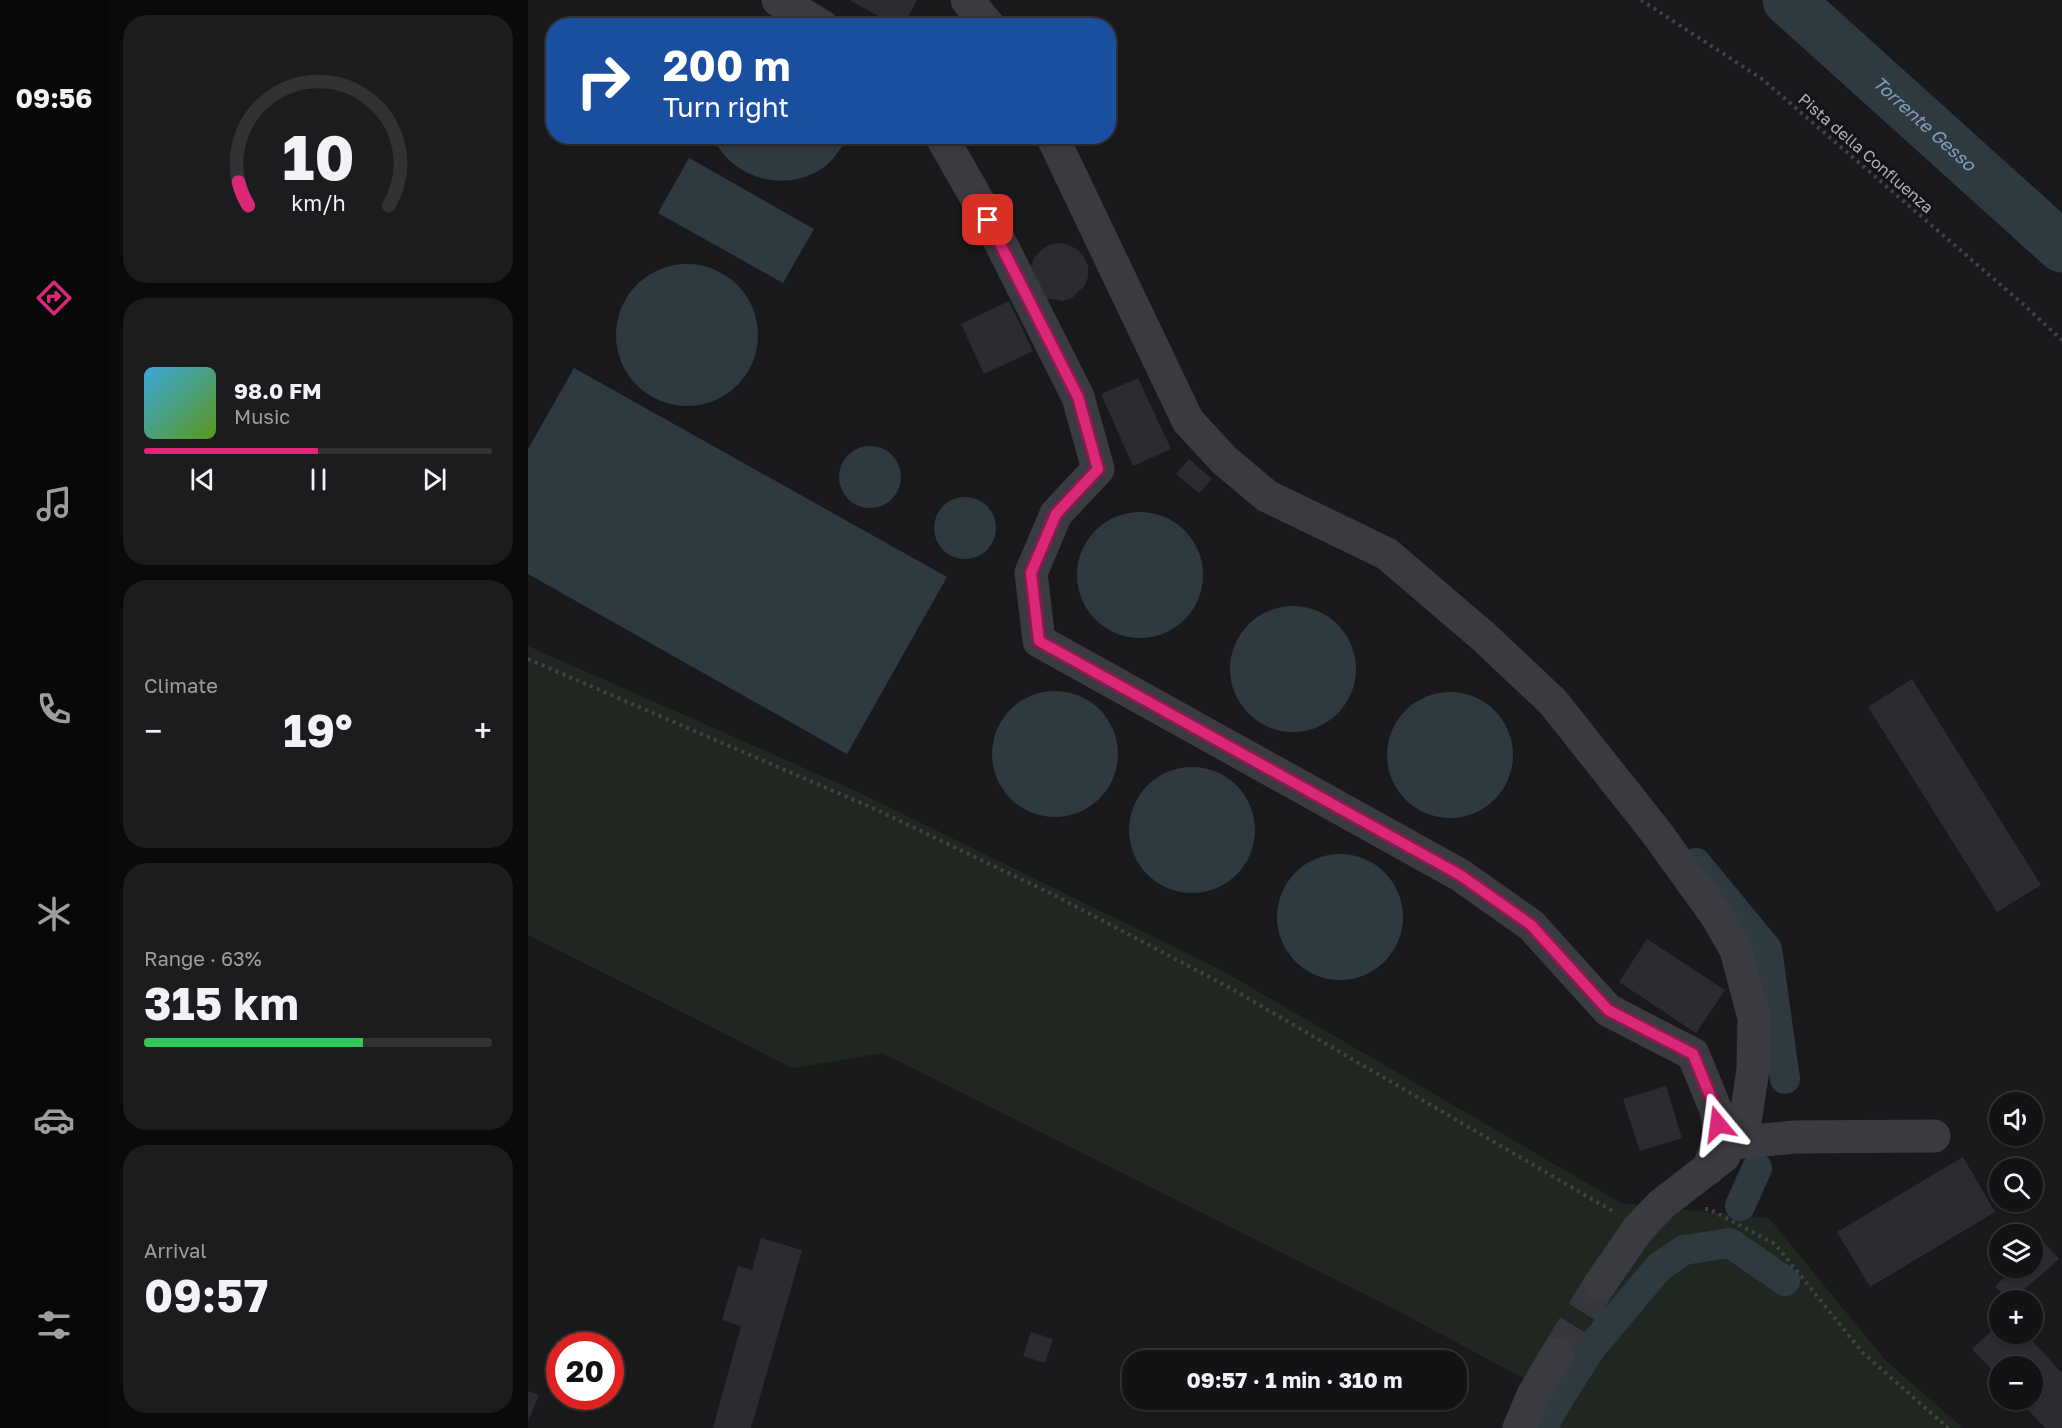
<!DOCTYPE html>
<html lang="en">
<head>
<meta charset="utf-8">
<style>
  :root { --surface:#131315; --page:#1c1c1e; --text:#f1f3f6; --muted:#9d9ea0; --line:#323234; --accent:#db2777 }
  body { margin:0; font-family:"Golos Text",sans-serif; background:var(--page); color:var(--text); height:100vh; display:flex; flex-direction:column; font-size:22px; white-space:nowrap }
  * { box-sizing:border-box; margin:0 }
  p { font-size:20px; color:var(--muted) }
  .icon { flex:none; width:33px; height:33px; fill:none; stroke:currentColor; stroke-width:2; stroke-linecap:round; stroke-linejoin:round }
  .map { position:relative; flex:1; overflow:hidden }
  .side { display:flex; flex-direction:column; gap:15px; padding:15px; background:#0a0a0c; width:420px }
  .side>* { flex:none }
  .guide { position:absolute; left:18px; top:18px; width:570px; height:126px; border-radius:24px; box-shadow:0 2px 4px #0004,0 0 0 2px var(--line); background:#1a4fa0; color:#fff; overflow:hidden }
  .fabs { position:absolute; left:1461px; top:1092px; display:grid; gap:12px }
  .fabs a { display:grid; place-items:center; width:54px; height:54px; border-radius:50%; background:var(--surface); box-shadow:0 2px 4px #0004,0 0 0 2px var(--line); font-size:30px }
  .speed { position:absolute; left:18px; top:1332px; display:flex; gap:12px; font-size:30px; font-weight:700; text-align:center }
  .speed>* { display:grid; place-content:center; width:78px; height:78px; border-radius:50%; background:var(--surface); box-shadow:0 2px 4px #0004,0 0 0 2px var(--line); line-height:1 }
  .speed .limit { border:9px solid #d22; background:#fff; color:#111 }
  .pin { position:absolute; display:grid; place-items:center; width:51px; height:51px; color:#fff; margin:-26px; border-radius:12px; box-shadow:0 3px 9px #0006 }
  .me { position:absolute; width:66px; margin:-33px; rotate:344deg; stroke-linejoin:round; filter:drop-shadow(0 0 4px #0008) }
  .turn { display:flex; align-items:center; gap:21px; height:126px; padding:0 18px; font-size:27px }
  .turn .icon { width:78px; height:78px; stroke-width:2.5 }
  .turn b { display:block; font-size:42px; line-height:51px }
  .big { font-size:45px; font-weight:700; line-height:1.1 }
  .side .card { flex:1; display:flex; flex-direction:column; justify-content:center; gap:9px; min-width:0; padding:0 21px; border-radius:24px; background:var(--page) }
  .side .dial { align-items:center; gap:0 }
  .dial svg { height:156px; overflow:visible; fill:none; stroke:var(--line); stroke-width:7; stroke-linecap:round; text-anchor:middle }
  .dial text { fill:var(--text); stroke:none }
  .song { display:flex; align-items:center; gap:18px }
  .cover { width:72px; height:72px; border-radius:9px; background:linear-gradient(135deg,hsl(200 70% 55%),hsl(90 70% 35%)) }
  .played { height:6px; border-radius:3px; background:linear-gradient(90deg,var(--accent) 50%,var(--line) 50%) }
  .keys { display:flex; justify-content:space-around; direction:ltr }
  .heat { display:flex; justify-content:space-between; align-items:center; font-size:33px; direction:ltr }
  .charge { height:9px; border-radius:4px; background:linear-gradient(90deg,#34c759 63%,var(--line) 0) }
  .trip { position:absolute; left:594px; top:1350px; width:345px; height:60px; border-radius:24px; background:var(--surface); box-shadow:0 2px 4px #0004,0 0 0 2px var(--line); font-weight:700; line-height:60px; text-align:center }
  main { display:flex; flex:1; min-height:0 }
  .tab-bar { display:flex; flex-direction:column; width:108px; justify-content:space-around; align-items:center; background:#080808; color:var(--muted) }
  .tab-bar .icon { width:42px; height:42px }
  .tab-bar .on { color:var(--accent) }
  .tab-bar b { font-size:27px; color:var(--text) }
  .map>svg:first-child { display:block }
</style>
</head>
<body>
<main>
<nav class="tab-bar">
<b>09:56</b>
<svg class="icon on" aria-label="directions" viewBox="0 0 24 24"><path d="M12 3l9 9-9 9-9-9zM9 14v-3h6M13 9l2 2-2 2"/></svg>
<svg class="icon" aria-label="music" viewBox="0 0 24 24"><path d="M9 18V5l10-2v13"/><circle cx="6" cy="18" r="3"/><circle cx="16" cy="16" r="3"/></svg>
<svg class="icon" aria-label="phone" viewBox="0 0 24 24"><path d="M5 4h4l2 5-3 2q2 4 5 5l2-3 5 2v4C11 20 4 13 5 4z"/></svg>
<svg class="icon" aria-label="climate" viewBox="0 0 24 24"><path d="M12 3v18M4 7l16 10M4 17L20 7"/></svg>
<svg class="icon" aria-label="car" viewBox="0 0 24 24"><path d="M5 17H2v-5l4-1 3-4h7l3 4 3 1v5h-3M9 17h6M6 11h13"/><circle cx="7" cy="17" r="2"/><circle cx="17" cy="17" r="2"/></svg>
<svg class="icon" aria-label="filters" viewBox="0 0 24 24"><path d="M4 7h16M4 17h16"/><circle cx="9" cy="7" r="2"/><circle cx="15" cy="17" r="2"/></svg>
</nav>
<section class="side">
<div class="card dial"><svg viewBox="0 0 100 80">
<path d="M14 69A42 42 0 1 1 86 69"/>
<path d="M14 69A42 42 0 0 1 9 57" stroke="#db2777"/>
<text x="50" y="56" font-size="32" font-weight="700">10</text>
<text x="50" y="72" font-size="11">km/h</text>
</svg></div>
<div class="card">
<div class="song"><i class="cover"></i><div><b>98.0 FM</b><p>Music</p></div></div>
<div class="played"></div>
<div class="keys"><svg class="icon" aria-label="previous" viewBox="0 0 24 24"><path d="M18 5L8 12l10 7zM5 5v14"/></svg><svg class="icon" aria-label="pause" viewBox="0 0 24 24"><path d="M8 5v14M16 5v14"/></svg><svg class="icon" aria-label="next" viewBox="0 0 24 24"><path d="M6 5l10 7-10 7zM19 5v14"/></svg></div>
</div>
<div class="card"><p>Climate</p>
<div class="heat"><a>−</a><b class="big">19°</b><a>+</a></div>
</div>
<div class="card"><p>Range · 63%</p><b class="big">315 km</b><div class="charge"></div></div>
<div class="card"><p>Arrival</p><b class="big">09:57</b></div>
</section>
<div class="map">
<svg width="1534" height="1428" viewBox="0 0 1534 1428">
  <rect width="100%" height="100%" fill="#19191c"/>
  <path fill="#1f2720" d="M0,646L328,791L695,971L1093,1203L1241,1218L1358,1361L1435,1428H1008L1022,1388L993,1377L857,1304L355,1053L265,1068L0,935Z"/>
  <g fill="#2f3940">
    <path d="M185,137V136L320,137C312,150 304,163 290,171C252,193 202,176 185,137Z"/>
    <path d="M161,158L286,229L255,283L130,213Z"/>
    <circle cx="159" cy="335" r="71"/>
    <path d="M46,368L419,577L319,754L0,574V449Z"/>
    <circle cx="342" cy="477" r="31"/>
    <circle cx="437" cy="528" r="31"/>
    <circle cx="612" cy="575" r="63"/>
    <circle cx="765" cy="669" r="63"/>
    <circle cx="527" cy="754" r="63"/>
    <circle cx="922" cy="755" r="63"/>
    <circle cx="664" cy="830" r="63"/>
    <circle cx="812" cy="917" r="63"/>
  </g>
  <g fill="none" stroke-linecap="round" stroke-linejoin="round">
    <g stroke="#2f3940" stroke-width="30">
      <path d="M1168,863L1239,949L1257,1079"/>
      <path d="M1212,1206L1229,1168"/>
      <path d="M1017,1428L1019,1418L1062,1349L1131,1267L1156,1250L1202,1243L1257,1281"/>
    </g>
    <path stroke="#2f3940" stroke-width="51" id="s1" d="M1260,0L1534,247"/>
  </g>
  <g fill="#2c2c30">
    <path d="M321,0H389L375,26H369Z"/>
    <path d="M531,243L541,245L550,250L556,257L560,266V277L557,285L544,298L535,301L518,298L503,267L506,258L513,250L521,245Z"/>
    <path d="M481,301L505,351L456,374L433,324Z"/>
    <path d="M610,378L643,449L605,466L573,394Z"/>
    <path d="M661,459L684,479L671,493L648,474Z"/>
    <path d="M1384,679L1513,885L1469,912L1340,707Z"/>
    <path d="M1119,939L1197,990L1168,1033L1091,982Z"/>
    <path d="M1138,1086L1154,1138L1112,1151L1095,1099Z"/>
    <path d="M1435,1157L1467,1212L1342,1287L1309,1232Z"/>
    <path d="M233,1238L274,1250L223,1428H185L213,1326L194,1320L210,1266L224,1270Z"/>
    <path d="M1516,1243L1531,1259L1484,1300H1479L1467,1286L1488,1268H1504V1253Z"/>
    <path d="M1472,1323V1334H1498L1534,1373V1428H1517L1491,1400H1504V1366H1472V1378L1444,1349Z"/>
    <path d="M503,1332L525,1339L517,1363L495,1356Z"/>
    <path d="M0,1391L11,1395L0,1421Z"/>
  </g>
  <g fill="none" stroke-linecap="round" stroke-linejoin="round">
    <path stroke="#36373c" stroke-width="33" stroke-dasharray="33 16" stroke-linecap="butt" d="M1029,1354L1072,1284"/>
    <g stroke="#404248" stroke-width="4" stroke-dasharray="3 4.5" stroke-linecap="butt">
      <path d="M1113,0L1234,79L1496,305L1534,340"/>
      <path d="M0,659L347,809L526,895L704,989L1086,1212"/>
      <path d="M1177,1209H1181L1247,1244L1335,1353L1420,1428"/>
    </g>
    <g stroke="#3a3b41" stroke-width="33">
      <path d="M250,0L294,26"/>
      <path d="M439,0L461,26"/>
      <path d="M413,136L461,220L550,397L570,469L528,514L503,573L511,641L932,875L1003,925L1080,1010L1165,1054L1188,1110L1192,1137L1180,1169"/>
      <path d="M524,136L660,421L696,460L739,496L859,554L956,637L1025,702L1128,832L1188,915L1208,950L1226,1018L1225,1070L1214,1142"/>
      <path d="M1214,1142L1267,1137L1406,1136"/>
      <path d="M1072,1284L1110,1229L1134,1204L1196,1156"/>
      <path d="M991,1428L1005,1395L1029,1354"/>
    </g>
  </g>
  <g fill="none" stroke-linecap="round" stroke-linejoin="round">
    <defs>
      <path id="route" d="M460,220L550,397L570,469L528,514L503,573L511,641L932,875L1003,925L1080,1010L1165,1054L1188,1110L1190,1124"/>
    </defs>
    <use href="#route" stroke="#8e194d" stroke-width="15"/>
    <use href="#route" stroke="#db2777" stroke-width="10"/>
  </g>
  <g text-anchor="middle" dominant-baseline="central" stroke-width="6" stroke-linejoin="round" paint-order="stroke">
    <g font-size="16" fill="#acb1bb" stroke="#141417">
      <text transform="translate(1338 153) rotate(41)">Pista della Confluenza</text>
    </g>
    <g font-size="18" font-style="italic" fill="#839fb6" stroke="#141417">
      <text stroke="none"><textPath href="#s1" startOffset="184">Torrente Gesso</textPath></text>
    </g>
  </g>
</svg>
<div class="fabs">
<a><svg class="icon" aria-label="sound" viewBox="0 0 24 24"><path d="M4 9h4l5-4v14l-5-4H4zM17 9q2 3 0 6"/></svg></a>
<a><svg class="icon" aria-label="search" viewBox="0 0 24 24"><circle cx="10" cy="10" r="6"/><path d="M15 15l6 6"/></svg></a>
<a><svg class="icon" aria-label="layers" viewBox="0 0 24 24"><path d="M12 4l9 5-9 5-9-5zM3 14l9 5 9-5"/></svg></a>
<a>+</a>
<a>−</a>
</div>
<div class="speed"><div class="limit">20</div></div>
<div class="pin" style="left:460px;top:220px;background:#d93025"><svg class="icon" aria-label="arrive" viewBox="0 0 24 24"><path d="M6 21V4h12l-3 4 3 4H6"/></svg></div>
<svg class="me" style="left:1190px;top:1124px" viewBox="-20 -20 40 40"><path d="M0-17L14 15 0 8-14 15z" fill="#db2777" stroke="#fff" stroke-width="4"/></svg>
<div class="trip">09:57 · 1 min · 310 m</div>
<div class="guide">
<div class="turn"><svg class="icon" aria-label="right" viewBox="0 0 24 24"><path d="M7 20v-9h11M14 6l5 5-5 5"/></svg><div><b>200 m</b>Turn right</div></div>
</div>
</div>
</main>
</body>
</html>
